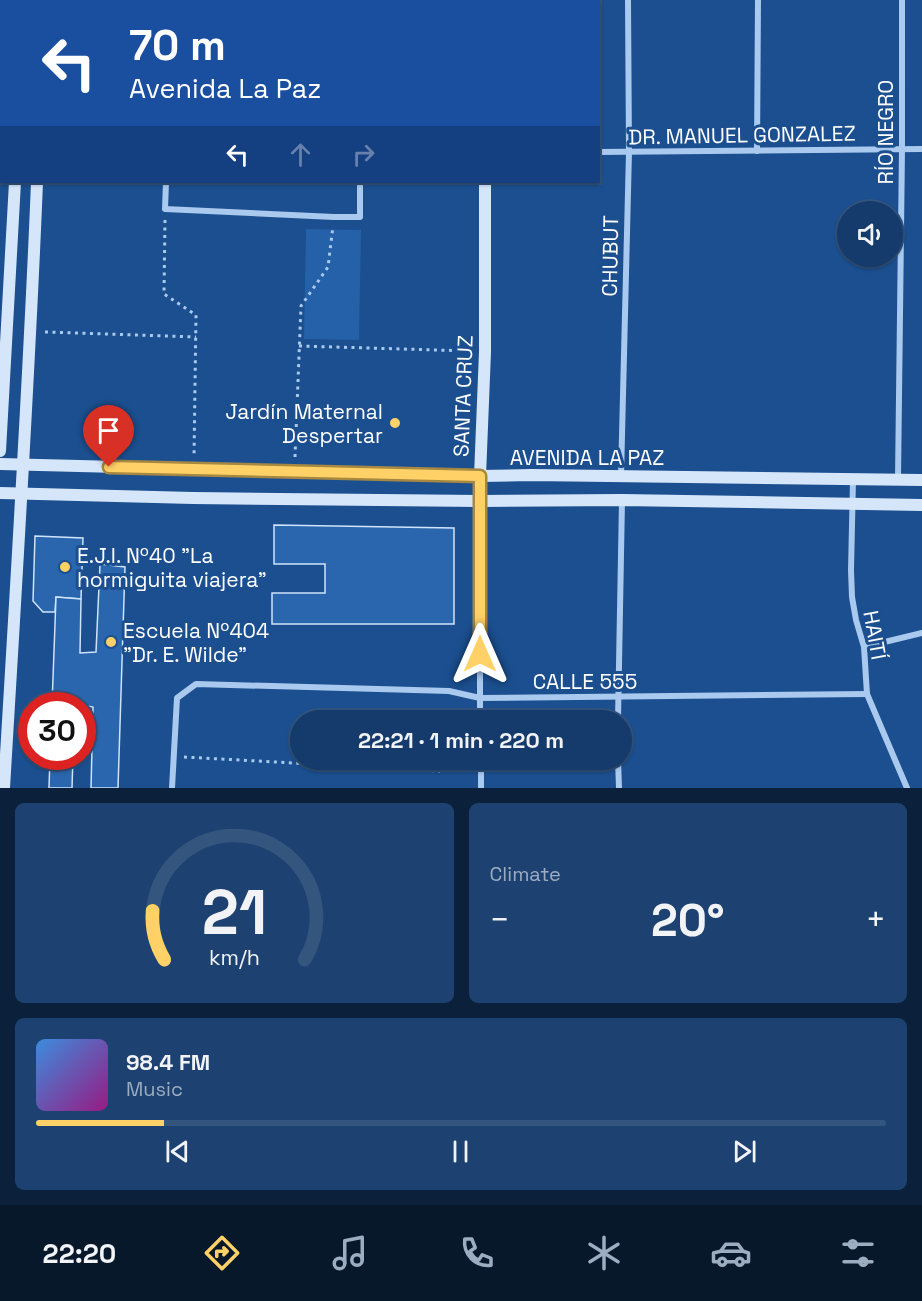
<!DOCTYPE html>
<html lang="en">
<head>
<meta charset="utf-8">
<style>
  :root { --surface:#143b6b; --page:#1d4271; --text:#f1f3f6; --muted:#9dadc1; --line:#33557e; --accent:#ffd166 }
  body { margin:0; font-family:"Space Grotesk",sans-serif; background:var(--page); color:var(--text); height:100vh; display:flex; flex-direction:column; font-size:22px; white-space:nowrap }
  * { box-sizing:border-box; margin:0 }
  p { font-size:20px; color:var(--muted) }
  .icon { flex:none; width:33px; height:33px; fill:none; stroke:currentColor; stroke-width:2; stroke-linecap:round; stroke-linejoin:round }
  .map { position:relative; height:788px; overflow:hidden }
  .drawer { display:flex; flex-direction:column; gap:15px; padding:15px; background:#0b203b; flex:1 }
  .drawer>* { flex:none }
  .hud { position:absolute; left:0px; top:0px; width:600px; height:183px; box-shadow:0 2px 4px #0004,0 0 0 2px var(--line); background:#1a4fa0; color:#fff; overflow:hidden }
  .tools { position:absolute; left:837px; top:201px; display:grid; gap:12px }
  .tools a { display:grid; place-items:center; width:66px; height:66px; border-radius:50%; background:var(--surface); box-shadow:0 2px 4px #0004,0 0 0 2px var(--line); font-size:30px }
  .speed { position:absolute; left:18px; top:692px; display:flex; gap:12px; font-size:30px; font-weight:700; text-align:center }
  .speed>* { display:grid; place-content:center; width:78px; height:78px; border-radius:50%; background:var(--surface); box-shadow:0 2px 4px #0004,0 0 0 2px var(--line); line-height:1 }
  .speed .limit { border:9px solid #d22; background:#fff; color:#111 }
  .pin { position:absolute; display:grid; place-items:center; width:51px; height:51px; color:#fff; margin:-62px -26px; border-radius:50% 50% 50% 0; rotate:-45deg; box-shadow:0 0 6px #0007 }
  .pin .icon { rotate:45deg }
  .me { position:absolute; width:66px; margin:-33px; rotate:0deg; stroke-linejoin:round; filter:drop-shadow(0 0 4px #0008) }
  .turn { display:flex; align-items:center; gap:21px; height:126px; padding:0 30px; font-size:27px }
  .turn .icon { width:78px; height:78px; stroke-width:2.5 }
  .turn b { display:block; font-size:42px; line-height:51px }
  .lanes { display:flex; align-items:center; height:57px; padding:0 30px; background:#0003; justify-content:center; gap:30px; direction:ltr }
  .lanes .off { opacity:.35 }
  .big { font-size:45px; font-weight:800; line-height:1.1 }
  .drawer .widget { flex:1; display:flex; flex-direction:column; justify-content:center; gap:9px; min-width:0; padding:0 21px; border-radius:9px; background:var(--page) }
  .drawer .dial { align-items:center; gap:0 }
  .dial svg { height:156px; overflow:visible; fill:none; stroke:var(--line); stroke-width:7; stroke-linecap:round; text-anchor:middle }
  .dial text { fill:var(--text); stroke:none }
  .song { display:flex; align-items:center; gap:18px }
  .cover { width:72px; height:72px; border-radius:9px; background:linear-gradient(135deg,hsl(210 70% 55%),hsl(310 70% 35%)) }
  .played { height:6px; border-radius:3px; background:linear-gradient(90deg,var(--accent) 15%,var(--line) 15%) }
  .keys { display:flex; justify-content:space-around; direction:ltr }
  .heat { display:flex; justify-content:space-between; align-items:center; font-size:33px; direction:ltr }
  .drawer .tiles { flex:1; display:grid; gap:15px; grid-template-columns:1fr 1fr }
  .widget:last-child { grid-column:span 2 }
  .trip { position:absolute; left:290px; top:710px; width:342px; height:60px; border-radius:30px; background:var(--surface); box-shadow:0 2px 4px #0004,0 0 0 2px var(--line); font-weight:800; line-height:60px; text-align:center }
  .tab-bar { display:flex; height:96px; justify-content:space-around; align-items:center; background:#08182b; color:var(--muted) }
  .tab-bar .icon { width:42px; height:42px }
  .tab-bar .active { color:var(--accent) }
  .tab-bar b { font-size:27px; color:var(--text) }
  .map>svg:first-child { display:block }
</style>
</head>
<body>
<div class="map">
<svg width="922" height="788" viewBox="0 0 922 788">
  <rect width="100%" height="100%" fill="#1b4f8f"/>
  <g fill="#2461a8">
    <rect x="144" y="0" width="237" height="2"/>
    <path d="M306,229L361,230L359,340L304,339Z"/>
  </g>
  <g fill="#2a66ad" stroke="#cfe3fa" stroke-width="1.5">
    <path d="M274,525L454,528V624H272V593H325V564H274Z"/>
    <path d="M35,536L83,538L81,599L56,597L55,612H43L33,601Z"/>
    <path d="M100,564L125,567L118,788H91L93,707L82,705H52L56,597L81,599L80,653L96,652Z"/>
    <path d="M50,756H73L72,788H49Z"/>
  </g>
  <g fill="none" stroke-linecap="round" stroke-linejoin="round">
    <g stroke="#a9c9ee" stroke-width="3" stroke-dasharray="3 4.5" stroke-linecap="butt">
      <path d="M165,220L164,294L196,315L194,457"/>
      <path d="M45,332L196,337"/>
      <path d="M299,346L471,351"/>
      <path d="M295,457L301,306L328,267L333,226"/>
      <path d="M184,757L440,771"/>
    </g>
    <g stroke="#a9c9ee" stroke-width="6">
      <path d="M0,65H2"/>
      <path d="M757,151L758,0"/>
      <path d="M598,152L922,149"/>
      <path d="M166,182L165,209L334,217H360V182"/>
      <path d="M621,476L629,152L628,0"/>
      <path d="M898,479L902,149V0"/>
      <path d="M853,480L851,570L852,597L856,620L864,647L867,694L907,788"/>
      <path d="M480,501V720"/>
      <path d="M864,647L922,633"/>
      <path d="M618,720L622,500"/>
      <path d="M481,759V788"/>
      <path d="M618,759L619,788"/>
      <path d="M172,788L177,698L196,684L449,691L480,698L867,694"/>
    </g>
    <g stroke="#d6e6fa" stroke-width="12">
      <path d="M24,2V0"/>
      <path d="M45,2V0"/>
      <path d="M485,2V0"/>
      <path d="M0,451L15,182"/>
      <path d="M0,464L480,476L531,475L922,480"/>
      <path d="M0,493L193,498L480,501L622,500L922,505"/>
      <path d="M480,501V476L485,352V182"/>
      <path d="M4,788C16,586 29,384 37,182"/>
    </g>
  </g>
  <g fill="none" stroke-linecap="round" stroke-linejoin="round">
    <defs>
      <path id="route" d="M109,467L480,476V654"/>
    </defs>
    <use href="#route" stroke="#a68842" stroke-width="15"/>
    <use href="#route" stroke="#ffd166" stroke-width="10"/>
  </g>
  <g fill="#ffd166" stroke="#1b4f8f" stroke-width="2">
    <circle cx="395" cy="423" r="6"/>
    <circle cx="65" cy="567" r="6"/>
    <circle cx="111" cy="642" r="6"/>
  </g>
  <g text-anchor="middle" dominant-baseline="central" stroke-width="6" stroke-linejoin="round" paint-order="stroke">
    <g font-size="21" fill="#fff" stroke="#1b4f8f">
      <text transform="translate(885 132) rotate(-90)">RÍO NEGRO</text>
      <text transform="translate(742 135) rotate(-1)">DR. MANUEL GONZALEZ</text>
      <text transform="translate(610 256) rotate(-89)">CHUBUT</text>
      <text transform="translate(463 396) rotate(-88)">SANTA CRUZ</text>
      <text x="587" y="457">AVENIDA LA PAZ</text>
      <text transform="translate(875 635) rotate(80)">HAITÍ</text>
      <text x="585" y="681">CALLE 555</text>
    </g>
    <g font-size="21" fill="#fff" stroke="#1b4f8f" text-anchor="start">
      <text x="383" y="411" text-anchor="end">Jardín Maternal<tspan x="383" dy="24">Despertar</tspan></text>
      <text x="77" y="555">E.J.I. Nº40 "La<tspan x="77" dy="24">hormiguita viajera"</tspan></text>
      <text x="123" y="630">Escuela Nº404<tspan x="123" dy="24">"Dr. E. Wilde"</tspan></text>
    </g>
  </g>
</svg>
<div class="tools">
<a><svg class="icon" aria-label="sound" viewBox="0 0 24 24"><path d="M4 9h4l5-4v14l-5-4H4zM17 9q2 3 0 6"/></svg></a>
</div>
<div class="speed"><div class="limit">30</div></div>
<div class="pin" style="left:109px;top:467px;background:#d93025"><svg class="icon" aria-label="arrive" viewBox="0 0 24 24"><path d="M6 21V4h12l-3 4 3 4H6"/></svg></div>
<svg class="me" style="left:480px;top:654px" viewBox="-20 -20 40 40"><path d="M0-17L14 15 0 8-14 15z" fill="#ffd166" stroke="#fff" stroke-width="4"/></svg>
<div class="trip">22:21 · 1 min · 220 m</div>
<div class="hud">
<div class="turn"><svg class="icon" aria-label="left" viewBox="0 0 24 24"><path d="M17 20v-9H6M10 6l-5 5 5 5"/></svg><div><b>70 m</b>Avenida La Paz</div></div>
<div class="lanes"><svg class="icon" aria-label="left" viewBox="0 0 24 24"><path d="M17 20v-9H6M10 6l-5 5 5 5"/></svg><svg class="icon off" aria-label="ahead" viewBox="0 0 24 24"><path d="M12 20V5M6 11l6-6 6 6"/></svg><svg class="icon off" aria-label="right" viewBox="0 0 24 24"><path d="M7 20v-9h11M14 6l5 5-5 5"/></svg></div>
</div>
</div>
<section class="drawer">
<div class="tiles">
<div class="widget dial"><svg viewBox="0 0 100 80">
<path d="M14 69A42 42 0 1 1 86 69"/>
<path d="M14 69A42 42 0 0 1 8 44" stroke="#ffd166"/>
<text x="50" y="56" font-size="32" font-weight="700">21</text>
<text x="50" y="72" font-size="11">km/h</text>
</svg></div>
<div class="widget"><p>Climate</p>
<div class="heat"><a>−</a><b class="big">20°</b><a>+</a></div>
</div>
<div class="widget">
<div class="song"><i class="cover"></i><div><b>98.4 FM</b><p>Music</p></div></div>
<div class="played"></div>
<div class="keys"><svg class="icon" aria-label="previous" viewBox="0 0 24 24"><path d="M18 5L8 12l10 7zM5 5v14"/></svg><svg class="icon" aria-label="pause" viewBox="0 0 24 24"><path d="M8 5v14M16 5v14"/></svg><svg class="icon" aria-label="next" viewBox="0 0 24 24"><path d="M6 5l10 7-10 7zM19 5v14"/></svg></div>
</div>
</div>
</section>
<nav class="tab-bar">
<b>22:20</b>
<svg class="icon active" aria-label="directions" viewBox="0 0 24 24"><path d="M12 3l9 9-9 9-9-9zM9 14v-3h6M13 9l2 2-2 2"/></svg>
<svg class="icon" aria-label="music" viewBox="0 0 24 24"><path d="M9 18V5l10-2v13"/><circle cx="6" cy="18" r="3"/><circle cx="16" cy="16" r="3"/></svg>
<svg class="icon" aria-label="phone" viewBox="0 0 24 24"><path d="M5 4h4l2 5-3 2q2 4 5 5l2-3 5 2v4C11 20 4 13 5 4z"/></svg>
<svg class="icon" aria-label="climate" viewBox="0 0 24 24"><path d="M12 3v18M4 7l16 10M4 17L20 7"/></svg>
<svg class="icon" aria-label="car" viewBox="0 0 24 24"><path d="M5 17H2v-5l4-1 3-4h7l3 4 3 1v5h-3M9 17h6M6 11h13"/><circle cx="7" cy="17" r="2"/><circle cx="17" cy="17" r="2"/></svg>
<svg class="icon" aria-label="filters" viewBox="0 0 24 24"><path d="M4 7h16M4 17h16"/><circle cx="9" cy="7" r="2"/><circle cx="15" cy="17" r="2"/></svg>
</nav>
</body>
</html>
